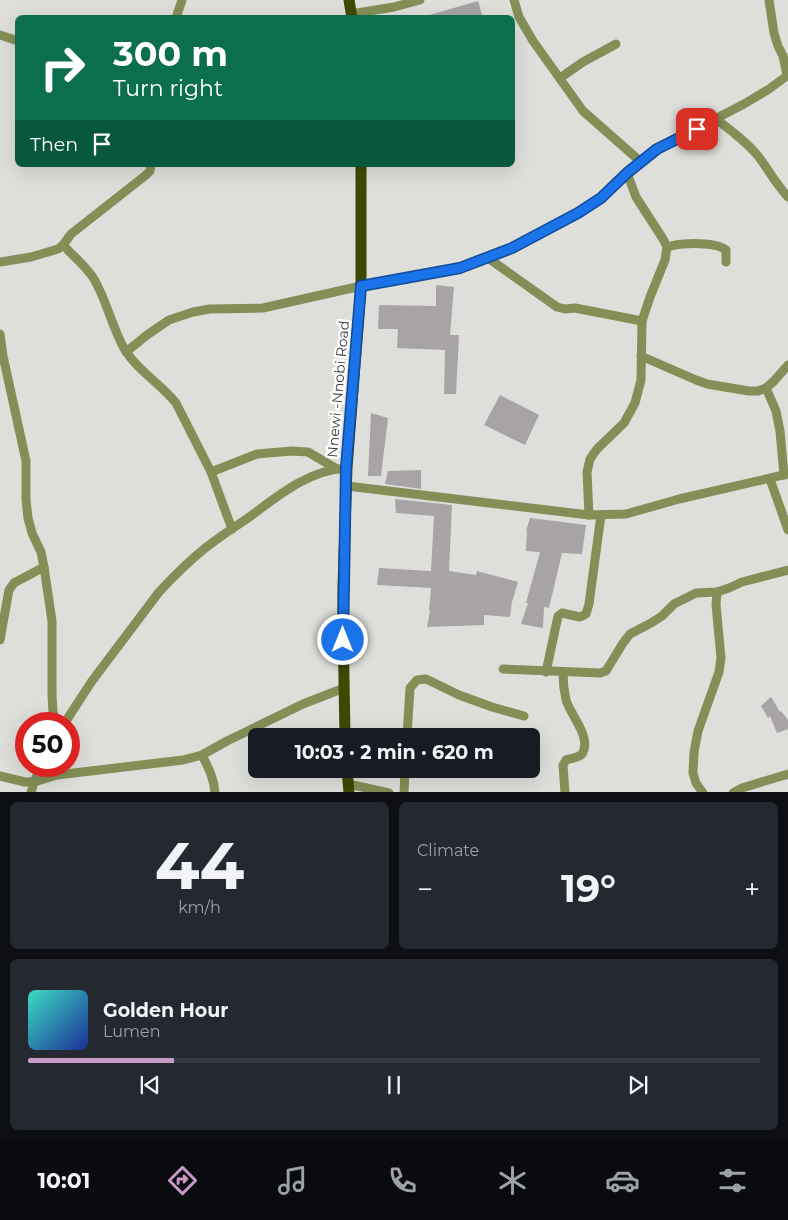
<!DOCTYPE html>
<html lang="en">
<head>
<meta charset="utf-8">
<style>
  :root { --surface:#171b24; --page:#242831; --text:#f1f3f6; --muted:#9ea1a6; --line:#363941; --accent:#c799c7 }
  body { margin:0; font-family:Montserrat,sans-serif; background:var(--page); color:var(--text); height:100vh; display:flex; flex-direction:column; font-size:19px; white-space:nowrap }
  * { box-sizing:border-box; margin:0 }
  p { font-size:16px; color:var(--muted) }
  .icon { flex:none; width:28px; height:28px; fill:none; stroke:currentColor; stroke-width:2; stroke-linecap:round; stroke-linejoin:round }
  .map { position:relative; height:792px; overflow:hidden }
  .side { display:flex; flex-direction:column; gap:10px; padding:10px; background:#0d0f14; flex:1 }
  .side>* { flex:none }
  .top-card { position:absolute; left:15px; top:15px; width:500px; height:152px; border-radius:8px; box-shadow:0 5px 20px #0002; background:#0b6e4f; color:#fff; overflow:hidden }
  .speed { position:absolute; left:15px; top:712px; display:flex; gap:10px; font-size:25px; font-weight:700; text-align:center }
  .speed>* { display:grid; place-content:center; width:65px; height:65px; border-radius:50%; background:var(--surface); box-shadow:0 5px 20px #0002; line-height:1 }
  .speed .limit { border:8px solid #d22; background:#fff; color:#111 }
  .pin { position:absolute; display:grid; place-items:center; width:42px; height:42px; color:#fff; margin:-21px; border-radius:10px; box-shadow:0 2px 8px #0006 }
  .me { position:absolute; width:55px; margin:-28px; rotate:0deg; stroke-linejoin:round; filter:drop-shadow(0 0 4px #0008) }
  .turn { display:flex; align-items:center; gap:18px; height:105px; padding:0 15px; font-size:22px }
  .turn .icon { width:65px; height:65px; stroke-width:2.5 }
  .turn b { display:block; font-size:35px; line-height:42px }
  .then { display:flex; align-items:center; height:48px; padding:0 15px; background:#0003; gap:10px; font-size:19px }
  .big { font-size:38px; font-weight:700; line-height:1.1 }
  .side .tile { flex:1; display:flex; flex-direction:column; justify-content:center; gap:8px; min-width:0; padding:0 18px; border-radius:8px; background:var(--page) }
  .side .dial { align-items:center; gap:0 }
  .dial b { font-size:65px; line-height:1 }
  .song { display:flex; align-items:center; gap:15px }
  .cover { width:60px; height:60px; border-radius:8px; background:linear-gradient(135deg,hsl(170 70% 55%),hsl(230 70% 35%)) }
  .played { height:5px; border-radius:2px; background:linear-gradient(90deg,var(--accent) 20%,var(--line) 20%) }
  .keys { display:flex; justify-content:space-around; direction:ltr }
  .heat { display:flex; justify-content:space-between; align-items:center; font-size:28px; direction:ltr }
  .side .tiles { flex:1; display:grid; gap:10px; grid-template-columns:1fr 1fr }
  .tile:last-child { grid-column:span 2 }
  .trip { position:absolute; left:248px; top:728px; width:292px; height:50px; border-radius:8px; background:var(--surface); box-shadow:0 5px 20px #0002; font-weight:700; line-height:50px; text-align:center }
  .tab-bar { display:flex; height:80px; justify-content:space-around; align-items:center; background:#090b0e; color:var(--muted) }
  .tab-bar .icon { width:35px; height:35px }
  .tab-bar .on { color:var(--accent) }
  .tab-bar b { font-size:22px; color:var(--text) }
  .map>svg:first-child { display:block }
</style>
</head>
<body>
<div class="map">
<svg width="788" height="793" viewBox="0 0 788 793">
  <rect width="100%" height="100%" fill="#dedfdb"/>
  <g fill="#a7a3a6">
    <path d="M478,1L483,18H426V16Z"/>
    <path d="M436,285L454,287L450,335H459L456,394H444L445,350L397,348L398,329H378L379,305L436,306Z"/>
    <path d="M500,395L539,415L525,445L484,425Z"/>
    <path d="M371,413L388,418L381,476H368Z"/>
    <path d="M421,470V489L385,484L388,471Z"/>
    <path d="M395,499L452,505L449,571L476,575L477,571L518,582L512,602L510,617L484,615V625L427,627L430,611H429L431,588L377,585L379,568L431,571L434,516L396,513Z"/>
    <path d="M530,518L586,525L582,554L562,553L549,608L544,607L543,628L521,624L528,603H526L540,552L526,551L527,531H526Z"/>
    <path d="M771,697L780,712L781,711L788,720V729L777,733L770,716L768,718L761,706Z"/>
  </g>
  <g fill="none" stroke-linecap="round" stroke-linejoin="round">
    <g stroke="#838f56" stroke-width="9">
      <path d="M514,0L519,17L533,41L583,111L641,162"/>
      <path d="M769,0L774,33L778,46L783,56L787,75"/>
      <path d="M351,14L394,7L420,0"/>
      <path d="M176,18L182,0"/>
      <path d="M0,35L18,41"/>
      <path d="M560,78L583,62L616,44"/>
      <path d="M716,119C730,130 746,141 758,156C768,169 776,184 788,197"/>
      <path d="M63,245C73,256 86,266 94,279C107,301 112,328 125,350C138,371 161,384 176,403L211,472L232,529"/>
      <path d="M667,247C672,246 677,244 683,244C693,243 718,243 726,250V262"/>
      <path d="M488,258L557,307L565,309L575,308L642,321"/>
      <path d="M0,262L31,257L58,249L63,245L71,234L146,175L150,171L151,165"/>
      <path d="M0,334L3,356L26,461V500L28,518L32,533L41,552L44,567L52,621V694L53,712L57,724"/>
      <path d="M126,352L147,335L169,320L193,312L210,309L263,308L361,286L460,268L512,248L578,213L601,198L627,173L657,149L744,104L769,89L788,75"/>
      <path d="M641,356L696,380L707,384L749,391H758L766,388L774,381L788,365"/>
      <path d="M766,388L776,411L780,431L784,475"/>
      <path d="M211,472L257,454L292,451L308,452L337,469"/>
      <path d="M770,479L788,530"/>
      <path d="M347,486L589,515L626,514L679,499L788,474"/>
      <path d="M589,515L587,472L590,459L597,449L624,423L635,403L641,380L642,321L650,297L665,260L667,247L663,239L636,197L627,173"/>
      <path d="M0,640L9,590L14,583L44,567"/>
      <path d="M503,669L600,673L606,671L623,643L630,634L651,623L662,616L674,604L696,593L717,592L729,588L742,582L788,570"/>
      <path d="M546,672L558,616L562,613L580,617L586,614L589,604L601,515"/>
      <path d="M563,672C563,682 564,691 566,700C570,714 591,737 583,752C581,758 571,758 566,760L563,765L565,793"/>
      <path d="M64,724L92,681L159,592C173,577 188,562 204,549C218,538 233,528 248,518C278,496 308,470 347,468"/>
      <path d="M407,736L410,688L417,680L426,679L459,695L492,707L524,716"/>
      <path d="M202,755C208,767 214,778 215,793"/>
      <path d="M0,776L25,782H34L57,775L183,760L202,755L227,741L303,704L344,688"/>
      <path d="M348,784L389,793"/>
      <path d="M31,793L34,782L41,766"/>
      <path d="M404,793L405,769"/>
      <path d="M703,793L696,783L693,773L694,752L698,731L719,672L721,658L716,605L717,592"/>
      <path d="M733,793L742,788L788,774"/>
    </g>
    <g stroke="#3e4900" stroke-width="11">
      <path d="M349,0L352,18"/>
      <path d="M345,736L343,623V586L347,468L361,286V165"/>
      <path d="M347,769L349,793"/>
    </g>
  </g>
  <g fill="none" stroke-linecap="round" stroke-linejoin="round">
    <defs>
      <path id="route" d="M343,640L346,468L361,286L460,268L512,248L578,213L601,198L627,173L657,149L697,129"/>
    </defs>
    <use href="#route" stroke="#114b97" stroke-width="12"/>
    <use href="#route" stroke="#1a73e8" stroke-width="9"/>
  </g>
  <g text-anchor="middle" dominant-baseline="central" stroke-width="5" stroke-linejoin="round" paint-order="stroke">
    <g font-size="14" fill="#393a38" stroke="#fff">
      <text transform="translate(338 389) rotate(-85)">Nnewi -Nnobi Road</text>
    </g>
  </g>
</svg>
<div class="speed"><div class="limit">50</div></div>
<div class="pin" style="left:697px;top:129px;background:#d93025"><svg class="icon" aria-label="arrive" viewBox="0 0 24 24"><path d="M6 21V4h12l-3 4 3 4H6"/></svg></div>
<svg class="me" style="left:343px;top:640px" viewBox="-20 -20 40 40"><circle r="17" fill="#1a73e8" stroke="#fff" stroke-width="3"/><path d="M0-11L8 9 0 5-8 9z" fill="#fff"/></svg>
<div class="trip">10:03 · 2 min · 620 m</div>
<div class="top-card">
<div class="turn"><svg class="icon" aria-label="right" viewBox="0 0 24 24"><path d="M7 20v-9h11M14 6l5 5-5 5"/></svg><div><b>300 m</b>Turn right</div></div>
<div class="then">Then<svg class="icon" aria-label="arrive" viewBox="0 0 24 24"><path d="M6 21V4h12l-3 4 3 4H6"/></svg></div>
</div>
</div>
<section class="side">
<div class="tiles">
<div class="tile dial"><b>44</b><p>km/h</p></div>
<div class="tile"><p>Climate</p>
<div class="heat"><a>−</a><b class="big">19°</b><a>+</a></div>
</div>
<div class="tile">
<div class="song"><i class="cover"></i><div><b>Golden Hour</b><p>Lumen</p></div></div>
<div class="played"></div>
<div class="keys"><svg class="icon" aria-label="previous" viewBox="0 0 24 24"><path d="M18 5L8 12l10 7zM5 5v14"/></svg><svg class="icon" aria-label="pause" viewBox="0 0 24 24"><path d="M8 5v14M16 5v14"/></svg><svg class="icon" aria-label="next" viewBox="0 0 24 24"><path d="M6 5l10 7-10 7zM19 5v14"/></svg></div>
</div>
</div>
</section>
<nav class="tab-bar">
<b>10:01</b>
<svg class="icon on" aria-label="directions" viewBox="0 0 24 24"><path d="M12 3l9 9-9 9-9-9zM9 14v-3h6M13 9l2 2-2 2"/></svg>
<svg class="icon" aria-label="music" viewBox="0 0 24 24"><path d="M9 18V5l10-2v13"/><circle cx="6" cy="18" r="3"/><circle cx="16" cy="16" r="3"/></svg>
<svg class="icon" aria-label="phone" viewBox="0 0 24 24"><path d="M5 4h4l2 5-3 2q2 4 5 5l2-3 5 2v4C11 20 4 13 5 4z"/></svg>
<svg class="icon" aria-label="climate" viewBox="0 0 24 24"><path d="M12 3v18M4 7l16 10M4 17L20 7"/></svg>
<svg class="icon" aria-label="car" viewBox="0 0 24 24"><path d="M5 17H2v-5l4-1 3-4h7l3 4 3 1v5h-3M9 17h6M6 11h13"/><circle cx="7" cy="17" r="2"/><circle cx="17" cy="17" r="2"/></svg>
<svg class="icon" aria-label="filters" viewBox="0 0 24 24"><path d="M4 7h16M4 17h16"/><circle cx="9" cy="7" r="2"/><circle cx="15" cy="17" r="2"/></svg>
</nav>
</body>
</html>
